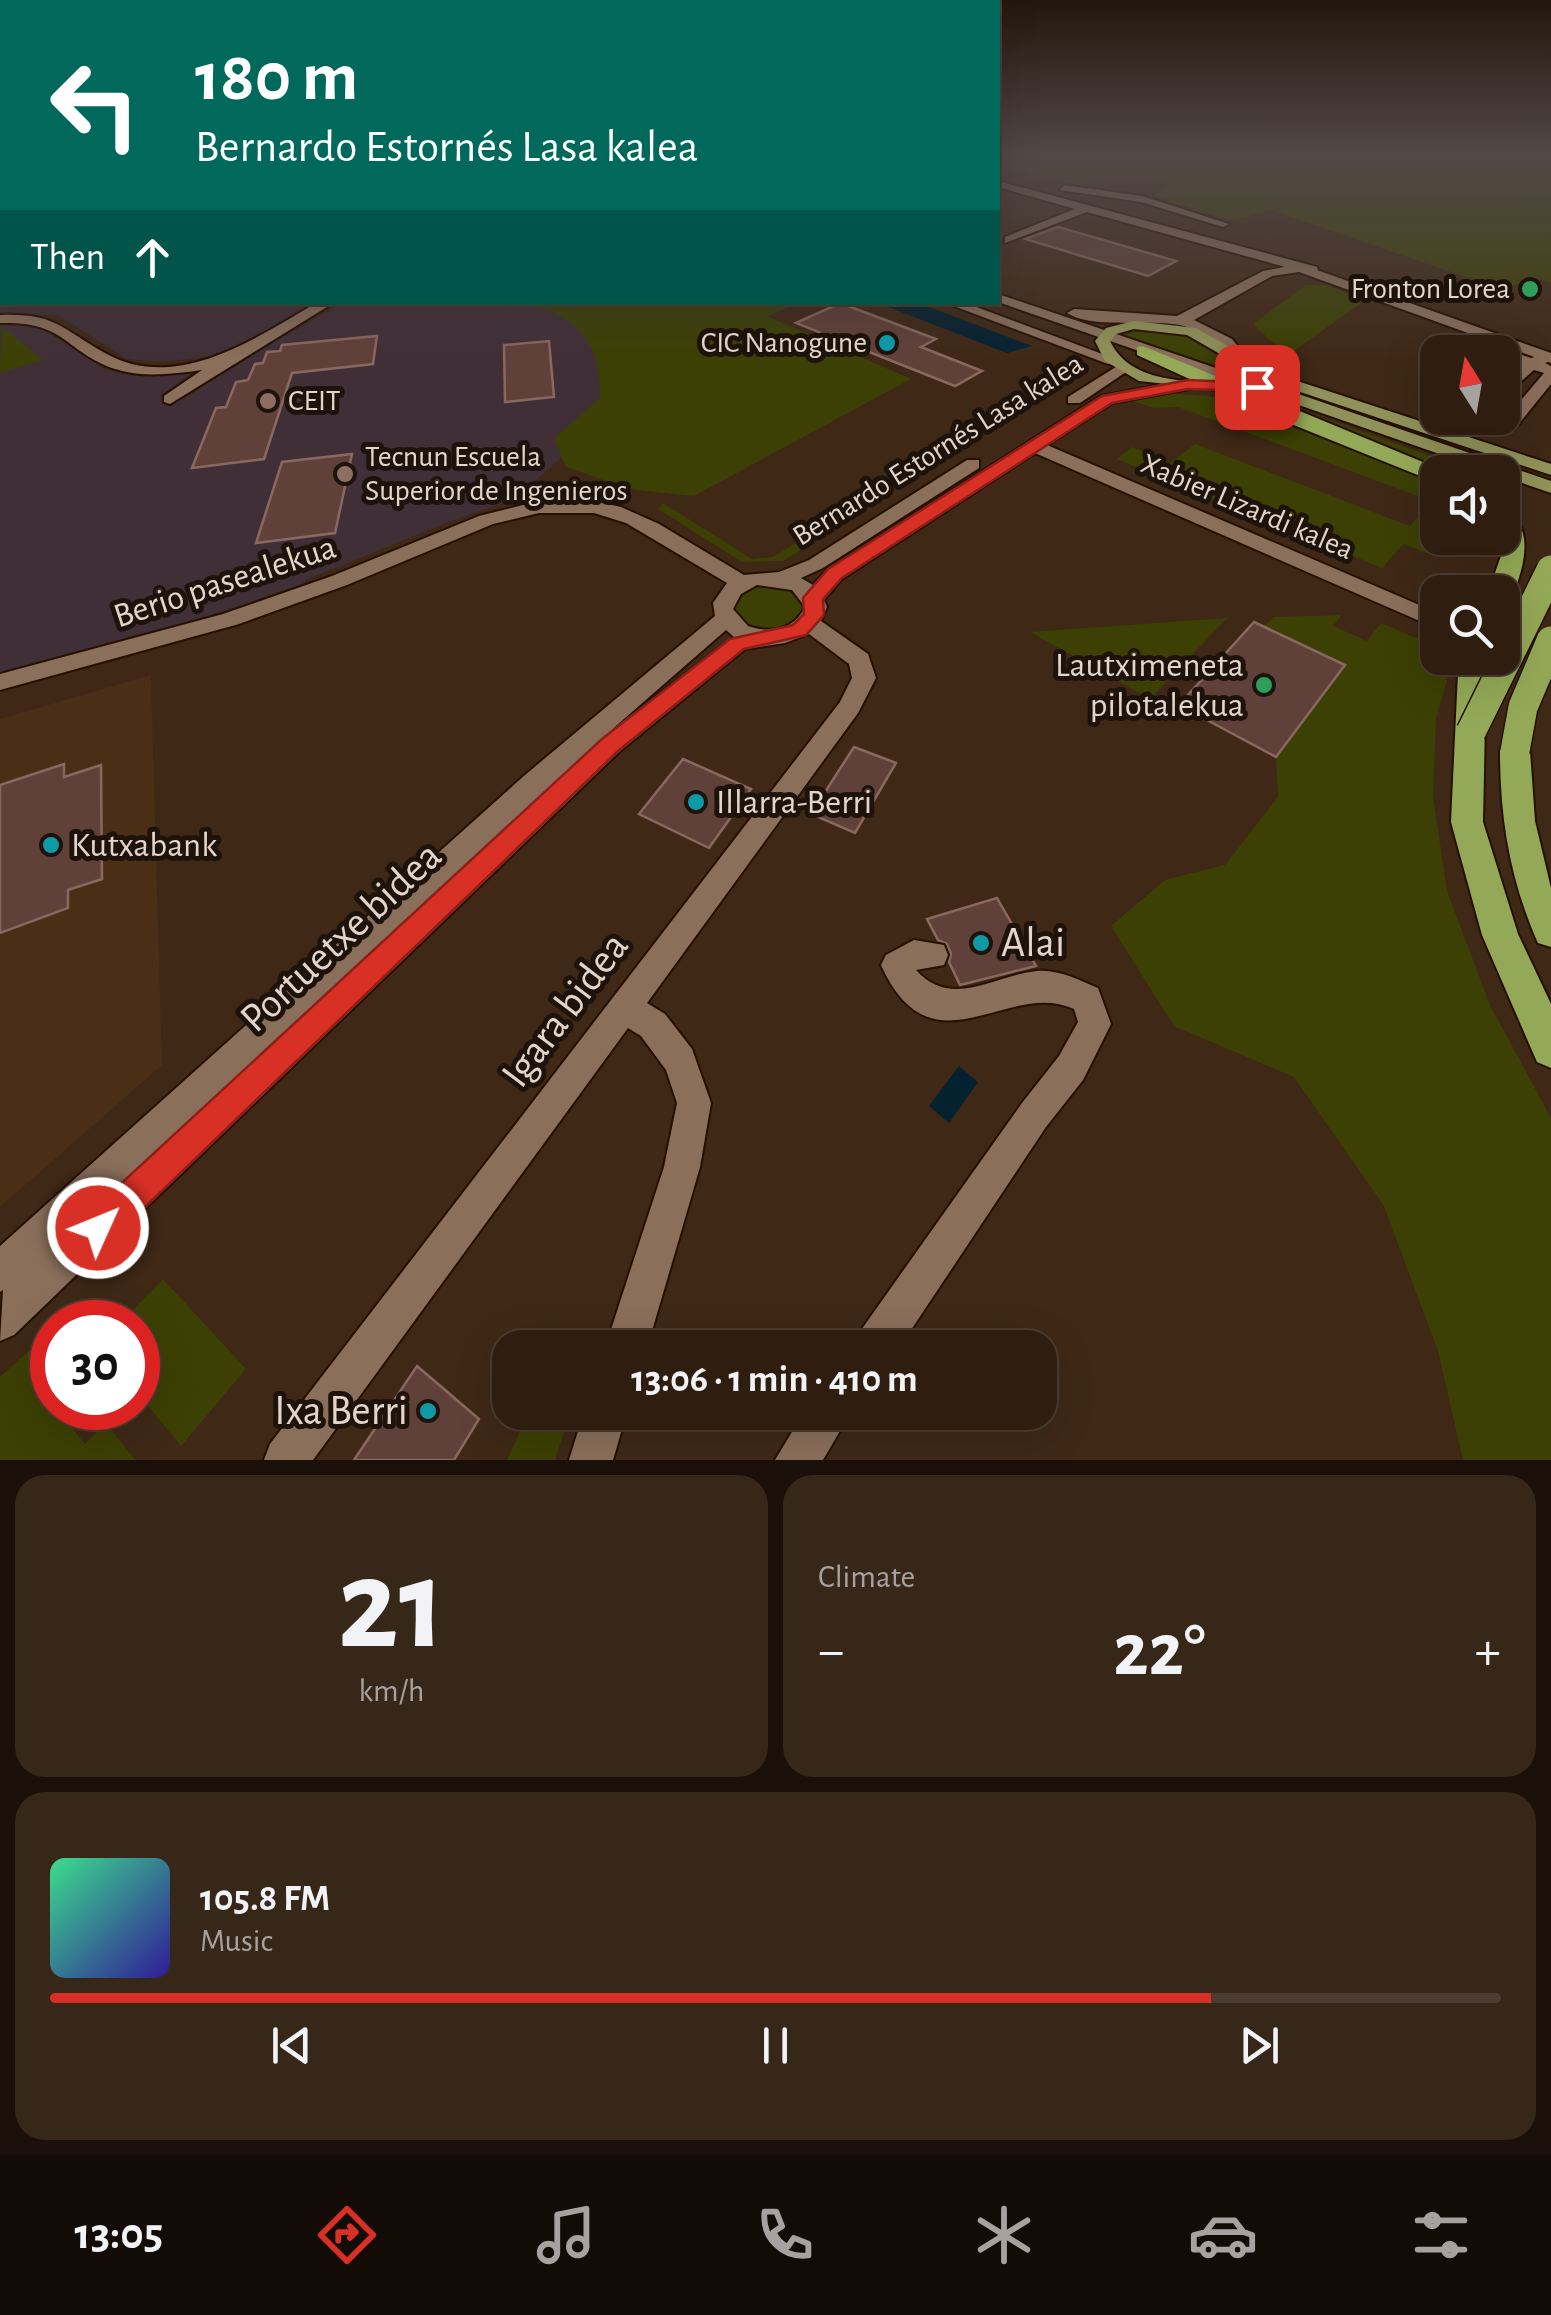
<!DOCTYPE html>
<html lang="en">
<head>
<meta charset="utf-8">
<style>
  :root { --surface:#2f1e10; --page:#372719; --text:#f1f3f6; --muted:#a7a29f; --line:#4a3c30; --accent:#d93025 }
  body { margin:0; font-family:"Alegreya Sans",sans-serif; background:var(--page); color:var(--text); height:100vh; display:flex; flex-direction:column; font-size:38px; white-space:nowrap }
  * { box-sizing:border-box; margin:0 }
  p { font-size:32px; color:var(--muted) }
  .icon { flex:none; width:55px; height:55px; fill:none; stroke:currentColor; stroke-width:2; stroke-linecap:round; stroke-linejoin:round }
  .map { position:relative; height:1460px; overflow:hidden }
  .details { display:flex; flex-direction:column; gap:15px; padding:15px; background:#1a1009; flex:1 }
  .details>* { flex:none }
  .guide { position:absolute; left:0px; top:0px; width:1000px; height:305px; box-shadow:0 10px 40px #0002,0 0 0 2px var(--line); background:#00695c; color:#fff; overflow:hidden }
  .needle { width:65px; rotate:349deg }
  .fabs { position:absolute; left:1420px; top:335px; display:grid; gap:20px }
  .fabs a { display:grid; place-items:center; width:100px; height:100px; border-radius:20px; background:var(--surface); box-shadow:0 10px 40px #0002,0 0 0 2px var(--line); font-size:50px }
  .speed { position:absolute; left:30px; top:1300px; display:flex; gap:20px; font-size:50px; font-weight:700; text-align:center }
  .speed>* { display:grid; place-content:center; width:130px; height:130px; border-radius:50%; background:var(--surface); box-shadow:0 10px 40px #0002,0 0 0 2px var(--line); line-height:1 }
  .speed .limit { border:15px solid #d22; background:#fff; color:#111 }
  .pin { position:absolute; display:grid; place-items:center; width:85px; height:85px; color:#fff; margin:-42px; border-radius:20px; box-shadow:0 5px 15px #0006 }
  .me { position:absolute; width:110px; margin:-55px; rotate:46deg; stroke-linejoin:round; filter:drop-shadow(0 0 8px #0008) }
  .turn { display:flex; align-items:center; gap:35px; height:210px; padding:0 30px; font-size:45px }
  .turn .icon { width:130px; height:130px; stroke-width:2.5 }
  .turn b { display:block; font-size:70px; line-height:85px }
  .then { display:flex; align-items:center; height:95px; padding:0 30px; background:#0003; gap:20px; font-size:38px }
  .big { font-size:75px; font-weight:700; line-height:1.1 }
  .details .card { flex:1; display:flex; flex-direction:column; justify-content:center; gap:15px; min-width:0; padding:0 35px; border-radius:30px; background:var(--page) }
  .details .dial { align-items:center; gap:0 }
  .dial b { font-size:130px; line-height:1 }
  .song { display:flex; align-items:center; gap:30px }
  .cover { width:120px; height:120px; border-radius:15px; background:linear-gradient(135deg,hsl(150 70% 55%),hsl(250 70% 35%)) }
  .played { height:10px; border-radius:5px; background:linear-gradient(90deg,var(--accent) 80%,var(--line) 80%) }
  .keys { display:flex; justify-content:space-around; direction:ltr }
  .heat { display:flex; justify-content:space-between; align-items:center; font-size:55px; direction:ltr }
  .details .tiles { flex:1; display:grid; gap:15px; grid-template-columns:1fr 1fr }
  .card:last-child { grid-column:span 2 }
  .trip { position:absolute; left:492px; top:1330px; width:565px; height:100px; border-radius:30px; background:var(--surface); box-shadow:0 10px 40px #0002,0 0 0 2px var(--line); font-weight:700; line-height:100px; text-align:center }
  .menu { display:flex; height:160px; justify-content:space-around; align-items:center; background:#130c06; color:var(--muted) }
  .menu .icon { width:70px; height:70px }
  .menu .active { color:var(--accent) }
  .menu b { font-size:45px; color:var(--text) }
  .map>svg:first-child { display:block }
</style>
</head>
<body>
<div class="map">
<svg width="1551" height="1460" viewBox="0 0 1551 1460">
  <rect width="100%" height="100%" fill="#3f2816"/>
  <path fill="#4a2e16" d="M151,675L162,1065L0,1207V719Z"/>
  <g fill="#412f38">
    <path d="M0,156L2,302L316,303L223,355L162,362L126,359L58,315L0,314Z"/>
    <path d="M343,303H797L600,398L575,445L515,499L451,521L305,580V583L224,611L126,642L0,673V323L40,327L106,370L136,374L194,371L159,397L180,400L208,379Z"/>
  </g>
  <g fill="#3c4004">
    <path d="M998,155H1551V283L1536,278L1501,289L1270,210L1233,221L1153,196L1170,182L1102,180L1080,185L998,166Z"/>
    <path d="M1306,285H1326L1365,300L1287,356L1253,324Z"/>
    <path d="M522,303H797L767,316L911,379L694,496L627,489L565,466L554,438L600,398C601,340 577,315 522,303Z"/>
    <path d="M2,327L43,360L0,373Z"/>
    <path d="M1144,329L1190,337L1235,368L1232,372L1121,335Z"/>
    <path d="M1165,393L1210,396L1287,421L1256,394L1459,466L1467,472H1438L1437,503L1178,407L1153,408L1130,400Z"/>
    <path d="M1195,444L1410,526L1425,509L1437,514L1438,538H1441L1427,553L1403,544L1382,568L1117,459L1132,447L1170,463Z"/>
    <path d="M885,490L892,494L783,561L742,562L658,509L663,503L752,559L773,557Z"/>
    <path d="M762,585L783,587L798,597L802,610L792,623L771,629L748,625L735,613L737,598Z"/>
    <path d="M1342,615L1333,626L1367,641L1381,623L1437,647L1438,658H1453L1436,719L1433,796L1447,891L1490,1005L1551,1118V1460H1463L1438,1351L1384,1206L1294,1077L1174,1026L1111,926L1165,880L1225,865L1278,797L1276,757L1345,665L1264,627L1274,617Z"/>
    <path d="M1227,618L1150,699L1030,632Z"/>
    <path d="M163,1279L246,1369L181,1446L138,1394V1322H121Z"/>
    <path d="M40,1341L52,1357V1408H81L67,1422L85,1444L106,1423L135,1460H0V1377Z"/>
    <path d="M529,1413H570L555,1460H507Z"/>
  </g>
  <g fill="#042130">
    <path d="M878,303H919L1032,346L1007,353Z"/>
    <path d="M959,1066L978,1082L949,1123L929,1106Z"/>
  </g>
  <g fill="#604139" stroke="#89685f" stroke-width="2.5">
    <path d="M1058,227L1176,261L1148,276L1025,239Z"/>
    <path d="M840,303L936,339L921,347L982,371L955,386L796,323Z"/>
    <path d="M377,336L373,364L292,373L264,459L192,468L216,408L226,407L236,382L248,380L255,364L263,363L267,352L280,351L282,345Z"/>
    <path d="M549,341L554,397L505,402L504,345Z"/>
    <path d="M352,454L335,533L256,543L282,462Z"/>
    <path d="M1254,622L1345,665L1276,757L1179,705Z"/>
    <path d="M854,747L896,763L855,833L811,814Z"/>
    <path d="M683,759L751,789L709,848L639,814Z"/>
    <path d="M64,764V777L101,765L102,879L68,890V908L0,933V785Z"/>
    <path d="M997,898L1036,966L960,985L949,962L951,954L947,944L938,940L927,919Z"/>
    <path d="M417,1366L479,1419L454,1460H354Z"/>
  </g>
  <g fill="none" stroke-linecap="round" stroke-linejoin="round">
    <defs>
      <g id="street">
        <rect x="0" y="175" width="2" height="6"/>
        <path d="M998,181L1317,267L1318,270L1307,273L1087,212L1005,243V237L1075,209L998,187Z"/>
        <path d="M1064,185L1142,196L1229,224L1223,227L1141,202L1060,190Z"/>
        <path d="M318,302H335L170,404L164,402V396L202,370C173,374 143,378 115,369C63,351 67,321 0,323V315C56,313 60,328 105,353C177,394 257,337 318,302Z"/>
        <path d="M943,302H963L1121,361L1108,364Z"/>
        <path d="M1505,349L1531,358L1551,353V361L1545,363L1551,366V384L1514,430L1508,431L1472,418L1504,420L1544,373L1534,370L1502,398V384L1522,365L1502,360V352H1497Z"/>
        <path d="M1119,365L1132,368L1080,403H1068V397Z"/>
        <path d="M1188,380L1194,382V388L1112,403L1047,445L1438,613V629L1035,453L842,579L824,600L827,607L821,621L868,654L876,678L858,713L647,1003L665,1014L692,1049L711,1103L700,1167L647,1348H605L664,1167L677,1103L666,1070L641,1036L628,1028L313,1460H264L270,1444L840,702L852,678L849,664L809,634L785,643L745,649L619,752L14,1335L0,1341L3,1290L0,1292V1246L525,775L715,616L713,603L727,583L626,523L594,513H539L493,524L347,585L239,624L0,690V674L223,614L332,576L479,516L539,501H594L621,507L659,524L744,575L779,572L809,560L967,460H979V468L823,568L801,578L813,585L828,569L1101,396ZM757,585L792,590L805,607C794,630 771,634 748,626L733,609L741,594ZM726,630L734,637L609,732Z"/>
        <path d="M914,940L944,945L948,955L944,965L916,970C952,1010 994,975 1037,971C1058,969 1079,980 1098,988L1111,1024L1083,1080L1046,1127L899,1348H853L859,1333L1022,1103L1059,1056L1078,1022L1074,1009C1007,978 932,1078 881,965L886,955Z"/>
        <path d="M584,1412H627L613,1460H569Z"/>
        <path d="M804,1412H851L823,1460H775Z"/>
      </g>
      <g id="secondary">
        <path d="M1300,264L1551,353V363L1299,272L1272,276L1194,320L1232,339L1249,360L1241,365C1219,354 1216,334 1184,326C1151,318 1093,330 1067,313L1074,309L1177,316L1263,271Z"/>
        <path d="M998,294L1263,384L1265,387L1251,390L998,302Z"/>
      </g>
      <path id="primary" d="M1134,321L1196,328L1279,375L1551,464V475L1267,381L1187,335L1134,329L1116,334L1110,341C1137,398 1229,375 1281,388L1551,481V493L1502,476V472H1491L1270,395L1139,381L1105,361L1095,341L1106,328Z"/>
      <g id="highway">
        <path d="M1143,346L1447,472H1438V481L1430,480L1266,414L1137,355V347Z"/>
        <path d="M1502,513C1537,522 1523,569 1514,592L1502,600V592H1488L1501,556Z"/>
        <path d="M1463,658H1491L1486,673L1483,822L1518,934L1551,1004V1068L1537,1062L1482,935L1451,822L1458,673Z"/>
        <path d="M1515,739L1526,743L1530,751L1535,821L1551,888V947L1538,943C1510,880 1500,819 1500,751L1504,743Z"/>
      </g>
    </defs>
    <use href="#street" stroke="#251001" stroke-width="4"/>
    <use href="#secondary" stroke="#251001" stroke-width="4"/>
    <use href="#primary" stroke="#251001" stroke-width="4"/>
    <use href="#highway" stroke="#251001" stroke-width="4"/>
    <use href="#street" fill="#8a6f5b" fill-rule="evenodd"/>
    <use href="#secondary" fill="#8a6f5b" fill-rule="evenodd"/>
    <use href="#primary" fill="#909259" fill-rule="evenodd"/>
    <use href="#highway" fill="#94a957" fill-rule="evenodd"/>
    <defs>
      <g id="highway-bridge">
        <path d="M1471,732L1551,570"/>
        <path d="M1515,751L1523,707L1551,641"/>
      </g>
    </defs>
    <use href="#highway-bridge" stroke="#251001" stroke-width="32" stroke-linecap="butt"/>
    <use href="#highway-bridge" stroke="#94a957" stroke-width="29"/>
  </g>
  <linearGradient id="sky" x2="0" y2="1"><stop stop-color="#23160c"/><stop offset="0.43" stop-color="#524847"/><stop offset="1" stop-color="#524847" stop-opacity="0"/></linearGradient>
  <rect width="1551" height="359" fill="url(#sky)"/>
  <path fill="#d93025" stroke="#8d1f18" stroke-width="2.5" d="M1188,380L1257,383L1264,387L1257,391L1188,389L1112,403L842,578L823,599L824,615L806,635L744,649L618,751L111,1240L98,1245L86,1240L81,1228L86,1216L602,739L730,639L793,625L804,614L803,598L828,569L1102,396Z"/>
  <g fill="#2e9e5b" stroke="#1e130b" stroke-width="4">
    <circle cx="1530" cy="289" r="10"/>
    <circle cx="1264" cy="685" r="10"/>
  </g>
  <g fill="#0f9aa8" stroke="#1e130b" stroke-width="4">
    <circle cx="887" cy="343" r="10"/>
    <circle cx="696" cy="802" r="10"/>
    <circle cx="51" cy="845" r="10"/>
    <circle cx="981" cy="943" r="10"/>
    <circle cx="428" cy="1411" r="10"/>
  </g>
  <g fill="#8d6e63" stroke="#1e130b" stroke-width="4">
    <circle cx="268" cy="401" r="10"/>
    <circle cx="345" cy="474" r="10"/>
  </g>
  <g text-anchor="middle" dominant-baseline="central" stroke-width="10" stroke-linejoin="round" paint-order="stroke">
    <g font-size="30" fill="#e4d5ca" stroke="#1e130b" text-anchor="end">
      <text x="1510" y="289">Fronton Lorea</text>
      <text x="867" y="343">CIC Nanogune</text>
      <text x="288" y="401" text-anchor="start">CEIT</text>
      <text x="365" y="457" text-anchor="start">Tecnun Escuela<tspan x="365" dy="34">Superior de Ingenieros</tspan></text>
    </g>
    <g font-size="30" fill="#e4d5ca" stroke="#1e130b">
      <text transform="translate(938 450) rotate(-32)">Bernardo Estornés Lasa kalea</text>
      <text transform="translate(1247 507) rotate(23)">Xabier Lizardi kalea</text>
    </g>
    <g font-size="35" fill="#e4d5ca" stroke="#1e130b">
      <text transform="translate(225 582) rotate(-18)">Berio pasealekua</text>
    </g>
    <g font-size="35" fill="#e4d5ca" stroke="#1e130b" text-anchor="start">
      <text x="1244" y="665" text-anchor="end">Lautximeneta<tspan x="1244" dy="40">pilotalekua</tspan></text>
      <text x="716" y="802">Illarra-Berri</text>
      <text x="71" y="845">Kutxabank</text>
    </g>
    <g font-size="42" fill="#e4d5ca" stroke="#1e130b">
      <text transform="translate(341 937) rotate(-43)">Portuetxe bidea</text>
      <text transform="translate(565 1010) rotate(-53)">Igara bidea</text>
    </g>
    <g font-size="42" fill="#e4d5ca" stroke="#1e130b" text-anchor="start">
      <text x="1001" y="943">Alai</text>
      <text x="408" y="1411" text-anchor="end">Ixa Berri</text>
    </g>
  </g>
</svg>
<div class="fabs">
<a><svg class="needle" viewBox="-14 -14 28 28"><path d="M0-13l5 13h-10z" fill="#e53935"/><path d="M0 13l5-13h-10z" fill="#a7a29f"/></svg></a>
<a><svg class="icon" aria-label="sound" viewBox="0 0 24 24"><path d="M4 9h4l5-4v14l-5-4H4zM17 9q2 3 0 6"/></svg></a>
<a><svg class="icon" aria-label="search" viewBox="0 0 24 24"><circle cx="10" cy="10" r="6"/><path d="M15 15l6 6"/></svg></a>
</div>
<div class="speed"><div class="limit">30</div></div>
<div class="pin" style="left:1257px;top:387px;background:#d93025"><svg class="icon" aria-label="arrive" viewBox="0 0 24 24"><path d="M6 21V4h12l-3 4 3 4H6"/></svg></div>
<svg class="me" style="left:98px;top:1228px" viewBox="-20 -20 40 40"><circle r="17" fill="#d93025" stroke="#fff" stroke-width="3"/><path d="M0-11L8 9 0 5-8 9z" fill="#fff"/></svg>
<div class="trip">13:06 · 1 min · 410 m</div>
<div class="guide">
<div class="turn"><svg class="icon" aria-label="left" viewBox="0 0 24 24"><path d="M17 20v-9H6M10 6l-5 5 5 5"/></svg><div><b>180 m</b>Bernardo Estornés Lasa kalea</div></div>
<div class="then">Then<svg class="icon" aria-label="ahead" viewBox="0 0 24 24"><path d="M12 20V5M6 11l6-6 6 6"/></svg></div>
</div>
</div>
<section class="details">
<div class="tiles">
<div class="card dial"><b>21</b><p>km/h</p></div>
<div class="card"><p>Climate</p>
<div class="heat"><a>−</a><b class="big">22°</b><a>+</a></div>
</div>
<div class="card">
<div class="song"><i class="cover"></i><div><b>105.8 FM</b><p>Music</p></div></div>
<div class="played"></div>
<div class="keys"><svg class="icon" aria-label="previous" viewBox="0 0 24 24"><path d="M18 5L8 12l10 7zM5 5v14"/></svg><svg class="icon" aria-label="pause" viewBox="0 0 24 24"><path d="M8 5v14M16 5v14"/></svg><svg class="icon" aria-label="next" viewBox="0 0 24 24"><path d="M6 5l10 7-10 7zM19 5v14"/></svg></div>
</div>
</div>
</section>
<nav class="menu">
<b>13:05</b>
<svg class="icon active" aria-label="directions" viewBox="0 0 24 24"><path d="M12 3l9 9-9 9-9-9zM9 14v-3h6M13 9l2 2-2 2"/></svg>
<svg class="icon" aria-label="music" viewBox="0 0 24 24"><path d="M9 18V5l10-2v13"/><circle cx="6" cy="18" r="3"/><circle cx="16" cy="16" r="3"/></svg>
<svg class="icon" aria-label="phone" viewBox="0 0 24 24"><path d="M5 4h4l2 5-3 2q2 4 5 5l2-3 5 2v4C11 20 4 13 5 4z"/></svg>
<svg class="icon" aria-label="climate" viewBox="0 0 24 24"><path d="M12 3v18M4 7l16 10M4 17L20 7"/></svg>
<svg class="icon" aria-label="car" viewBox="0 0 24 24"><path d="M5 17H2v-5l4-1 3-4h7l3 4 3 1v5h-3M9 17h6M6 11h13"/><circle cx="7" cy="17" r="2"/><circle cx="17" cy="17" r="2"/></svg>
<svg class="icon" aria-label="filters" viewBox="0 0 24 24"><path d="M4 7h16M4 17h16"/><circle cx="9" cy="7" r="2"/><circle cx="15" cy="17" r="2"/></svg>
</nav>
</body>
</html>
